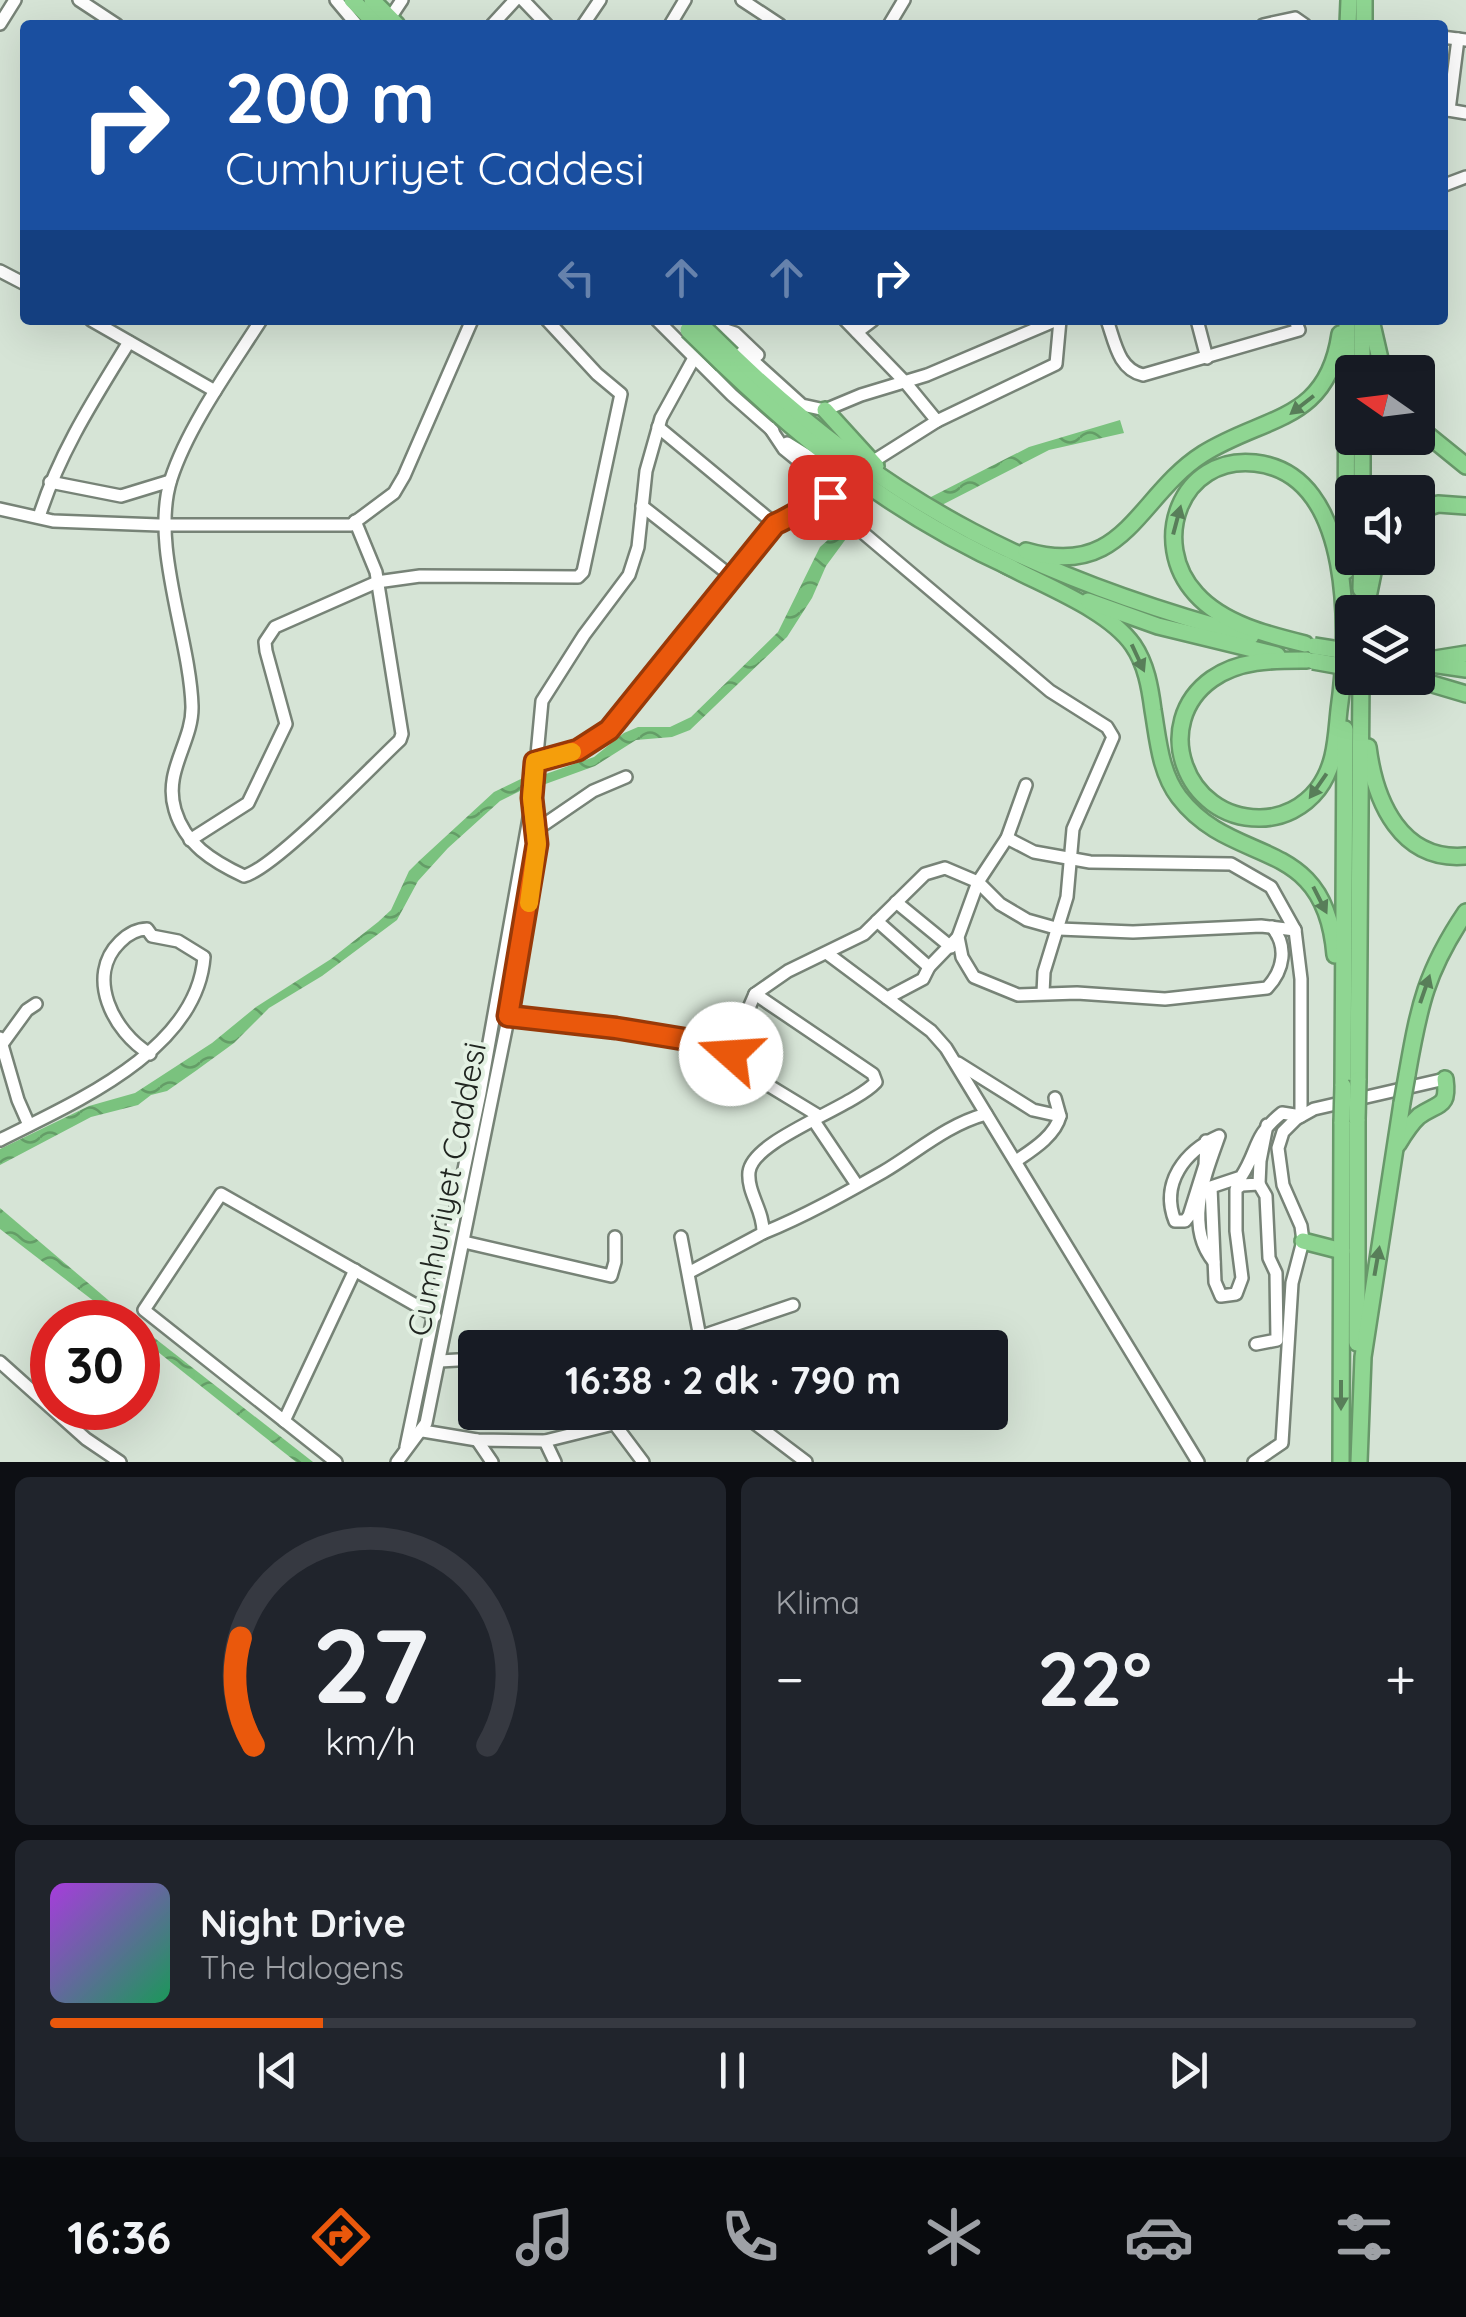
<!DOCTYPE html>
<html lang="tr">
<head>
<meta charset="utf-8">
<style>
  :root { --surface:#171b24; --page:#20242c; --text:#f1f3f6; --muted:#9ea1a6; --line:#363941; --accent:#ea580c }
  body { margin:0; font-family:Quicksand,sans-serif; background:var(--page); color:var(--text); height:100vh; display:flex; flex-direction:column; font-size:38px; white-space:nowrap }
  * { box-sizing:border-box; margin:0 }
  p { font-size:32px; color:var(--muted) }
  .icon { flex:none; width:55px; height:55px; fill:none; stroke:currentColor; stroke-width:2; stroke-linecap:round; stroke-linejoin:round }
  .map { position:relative; height:1462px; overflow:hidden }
  .sheet { display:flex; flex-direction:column; gap:15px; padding:15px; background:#0d0f14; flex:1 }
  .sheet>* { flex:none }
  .banner { position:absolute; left:20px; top:20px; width:1428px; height:305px; border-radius:10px; box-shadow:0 10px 40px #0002; background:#1a4fa0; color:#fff; overflow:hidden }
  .needle { width:65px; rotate:284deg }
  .buttons { position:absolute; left:1335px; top:355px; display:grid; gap:20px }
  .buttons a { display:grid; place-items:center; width:100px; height:100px; border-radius:10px; background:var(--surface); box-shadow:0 10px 40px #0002; font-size:50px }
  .speed { position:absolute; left:30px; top:1300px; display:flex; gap:20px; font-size:50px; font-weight:700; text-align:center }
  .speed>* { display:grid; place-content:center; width:130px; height:130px; border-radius:50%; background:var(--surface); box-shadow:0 10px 40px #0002; line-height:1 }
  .speed .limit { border:15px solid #d22; background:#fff; color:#111 }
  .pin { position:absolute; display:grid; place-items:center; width:85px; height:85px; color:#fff; margin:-42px; border-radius:20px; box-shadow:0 5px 15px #0006 }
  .me { position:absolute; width:110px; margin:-55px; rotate:289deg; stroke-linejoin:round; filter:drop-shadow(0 0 8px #0008) }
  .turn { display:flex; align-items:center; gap:35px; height:210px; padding:0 40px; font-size:45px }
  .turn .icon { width:130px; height:130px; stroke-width:2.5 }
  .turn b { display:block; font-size:70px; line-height:85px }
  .lanes { display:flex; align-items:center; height:95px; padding:0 40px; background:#0003; justify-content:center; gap:50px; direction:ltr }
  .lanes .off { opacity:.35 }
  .big { font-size:75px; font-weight:700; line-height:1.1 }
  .sheet .card { flex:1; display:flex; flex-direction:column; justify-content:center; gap:15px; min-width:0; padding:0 35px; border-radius:15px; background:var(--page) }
  .sheet .dial { align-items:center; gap:0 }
  .dial svg { height:260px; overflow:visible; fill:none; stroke:var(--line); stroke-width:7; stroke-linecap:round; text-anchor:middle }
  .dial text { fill:var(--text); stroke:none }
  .song { display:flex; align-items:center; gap:30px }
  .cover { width:120px; height:120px; border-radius:15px; background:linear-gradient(135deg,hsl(280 70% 55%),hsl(150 70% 35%)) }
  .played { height:10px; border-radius:5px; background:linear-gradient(90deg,var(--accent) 20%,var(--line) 20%) }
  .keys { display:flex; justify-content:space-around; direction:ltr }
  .heat { display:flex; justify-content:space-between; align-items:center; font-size:55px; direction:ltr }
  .sheet .tiles { flex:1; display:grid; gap:15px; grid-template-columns:1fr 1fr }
  .card:last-child { grid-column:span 2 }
  .trip { position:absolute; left:458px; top:1330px; width:550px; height:100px; border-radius:10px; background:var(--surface); box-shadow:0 10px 40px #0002; font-weight:700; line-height:100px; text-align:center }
  .dock { display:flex; height:160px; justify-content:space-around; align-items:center; background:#090b0e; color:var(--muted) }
  .dock .icon { width:70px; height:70px }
  .dock .selected { color:var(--accent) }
  .dock b { font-size:45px; color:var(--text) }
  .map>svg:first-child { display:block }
</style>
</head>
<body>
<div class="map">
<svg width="1466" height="1462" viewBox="0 0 1466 1462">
  <defs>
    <pattern id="water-waves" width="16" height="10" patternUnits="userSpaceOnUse" patternTransform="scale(2.5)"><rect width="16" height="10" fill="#7ac27e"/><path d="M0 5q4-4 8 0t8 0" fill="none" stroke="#649d67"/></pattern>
  </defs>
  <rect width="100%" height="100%" fill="#d6e4d6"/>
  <g fill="url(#water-waves)">
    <path d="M1120,420L1124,433L1049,450L938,507L927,499L1029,447Z"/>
    <path d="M848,522L854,528L826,566L812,598L787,637L690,730L672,737L636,740L595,766L540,786V776L594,757L624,733L638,727H670L691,717L778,632L820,547Z"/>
    <path d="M529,775L528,787L500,801L448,848L418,881L397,920L322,976L269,1008L234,1043L197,1070L167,1091L151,1095L138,1105L91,1117L0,1165V1149L89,1106L135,1093L212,1043L256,1007L331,959L378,922L391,910L409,871L419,861L494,792Z"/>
    <path d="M0,1208L134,1322H121L0,1229Z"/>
    <path d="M138,1325L313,1462H296L138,1336Z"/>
  </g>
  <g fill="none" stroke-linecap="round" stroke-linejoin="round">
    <defs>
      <g id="minor">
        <path d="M79,0L117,25"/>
        <path d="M336,0L357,25"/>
        <path d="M523,0L547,25"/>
        <path d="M742,0L780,25"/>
        <path d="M390,18L402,0"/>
        <path d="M0,24L15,0"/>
        <path d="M492,25L515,0"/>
        <path d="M583,25L600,0"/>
        <path d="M670,25L685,0"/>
        <path d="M889,25L904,0"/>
        <path d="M1263,25L1295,18L1305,25"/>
        <path d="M1442,37L1466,40"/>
        <path d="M1442,109L1466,113"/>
        <path d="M1449,110L1458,39"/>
        <path d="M1442,186L1466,177"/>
        <path d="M0,271L25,284"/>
        <path d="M91,320L215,391"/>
        <path d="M261,320C231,367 188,426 171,479C150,545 190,638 192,706C193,742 163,771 175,810C185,844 212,861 244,876C275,868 370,768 400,740L402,734L376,572L355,521"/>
        <path d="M657,320L732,395L773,431"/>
        <path d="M717,320L730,340L802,405L825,410L861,395L927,375L1057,320"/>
        <path d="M845,320L905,382L937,421L1056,364L1060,320"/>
        <path d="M1107,320C1115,342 1118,369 1143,375L1299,330L1295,320"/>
        <path d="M1197,320L1207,358"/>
        <path d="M726,330L735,333L758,355"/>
        <path d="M857,332L873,320"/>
        <path d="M658,427L775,524"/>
        <path d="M770,428L784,449L827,484L861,531L1050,691L1107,727L1113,737L1073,829L1067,897L1044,972L1043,993"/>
        <path d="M787,443L816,461L842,470"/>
        <path d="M872,462L937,421"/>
        <path d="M50,482L121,496L170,481"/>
        <path d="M642,506L731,576"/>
        <path d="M0,509L53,521L159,525H351L394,493L404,476L472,320"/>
        <path d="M39,517C59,453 94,399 129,342"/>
        <path d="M535,762L578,750L609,730L775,524C797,515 813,502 835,495"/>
        <path d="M1026,785L1007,838L978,882L958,937L962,957L974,977L1018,995L1077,993L1165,999L1267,988C1284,970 1288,946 1272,927"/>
        <path d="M536,830L593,791L626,777"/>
        <path d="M1007,838L1034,852L1090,862L1231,864L1271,887L1295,930"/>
        <path d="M190,840L248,803L286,724L266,651L265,642L275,627L377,582L420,576L578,577L583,572L621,394L597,374L547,320"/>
        <path d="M896,902L951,947"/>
        <path d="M877,921L929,967"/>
        <path d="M828,954L931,1031L946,1048L1198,1462"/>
        <path d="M887,998L923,979L929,967L958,937"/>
        <path d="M508,1016L616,1028L732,1047"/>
        <path d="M0,1038L18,1100L29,1125"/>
        <path d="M0,1047L27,1010L36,1004"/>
        <path d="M958,1063L1033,1110L1060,1116C1055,1136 1032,1150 1016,1161"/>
        <path d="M1055,1098L1060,1116"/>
        <path d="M819,1116L735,1065L732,1047L755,994L788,971L864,934L925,874L945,868L978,882L1000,904L1027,920L1059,929L1133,932L1261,926L1295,930L1301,979V1116L1282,1113C1252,1137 1259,1150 1241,1177L1211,1187L1215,1282L1221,1296L1236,1294L1242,1278L1236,1231V1189L1242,1185L1259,1184L1260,1161L1267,1125"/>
        <path d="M814,1121L857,1185"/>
        <path d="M0,1140C73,1103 197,1051 204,957L178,941L152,936L147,929C136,929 128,934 120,942C85,976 113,1032 150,1054"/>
        <path d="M1206,1141L1205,1165L1189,1216L1185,1221H1175C1160,1183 1185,1151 1219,1136C1205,1175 1184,1226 1214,1262"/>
        <path d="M763,1233C805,1216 844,1194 883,1172C917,1152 946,1125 986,1114"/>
        <path d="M681,1237L702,1348"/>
        <path d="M464,1242L611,1276L615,1262V1237"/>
        <path d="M690,1272L763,1233C764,1211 747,1193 749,1172C753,1139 852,1108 876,1082L873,1074L755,994"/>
        <path d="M1256,1344L1277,1340L1276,1273L1269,1258L1266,1196L1259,1184"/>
        <path d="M616,1348L699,1337L793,1305"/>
        <path d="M440,1361L475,1359"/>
        <path d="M0,1362L86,1439L120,1462"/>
        <path d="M740,1412L806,1462"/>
        <path d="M284,1421L355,1270"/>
        <path d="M616,1426L643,1462"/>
        <path d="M423,1431L477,1440L545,1441L662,1412"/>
        <path d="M477,1440L492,1462"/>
        <path d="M545,1441L555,1462"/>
        <path d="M406,1447L480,1093L531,807"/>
        <path d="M336,1462L144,1310L221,1194L435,1316"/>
        <path d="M397,1462L426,1423L521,955L537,844L533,798L542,701L584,635L629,575L638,547L646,471L661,418L694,358L710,320"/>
        <path d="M1254,1462L1282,1443L1292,1283L1303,1241L1301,1226L1283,1185L1278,1148L1283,1132L1296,1119L1314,1109L1445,1079"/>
      </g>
      <g id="highway">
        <path d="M352,0L377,25"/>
        <path d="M372,0L397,25"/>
        <path d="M1348,25L1349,0"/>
        <path d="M1364,25V0"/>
        <path d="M1371,320L1383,372"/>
        <path d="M732,355C890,507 1041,580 1251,636"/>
        <path d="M723,364C813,450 898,516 1012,568"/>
        <path d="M1362,372V320"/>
        <path d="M825,410L876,466"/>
        <path d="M1418,427L1466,466"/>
        <path d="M1362,492V438"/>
        <path d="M1418,511L1438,504L1466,506"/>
        <path d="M1026,551C1125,580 1137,496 1203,454C1265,415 1327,423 1340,334"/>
        <path d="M1004,564C1042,585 1108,609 1133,645C1146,664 1150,687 1153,710C1158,739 1160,772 1179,797C1234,869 1325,833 1335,955"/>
        <path d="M1346,571L1347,320"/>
        <path d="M1361,589L1362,558"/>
        <path d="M1088,601L1158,626L1277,655"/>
        <path d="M1365,612L1376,558"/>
        <path d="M1305,644C1268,635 1223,624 1196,594C1149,543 1180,455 1255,463C1356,474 1349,638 1339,710C1336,738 1336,765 1318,789C1304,807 1283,818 1260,818C1185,819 1150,723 1212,679C1240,659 1275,660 1307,660"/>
        <path d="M1435,659L1466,654"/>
        <path d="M1418,662L1466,669"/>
        <path d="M1412,678L1466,694"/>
        <path d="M1368,747C1375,802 1401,862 1466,856"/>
        <path d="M1407,1075C1419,1006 1426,971 1466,912"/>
        <path d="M1358,1080L1361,678"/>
        <path d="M1343,1086L1345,729"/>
        <path d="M1398,1144C1404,1134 1410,1124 1419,1116C1439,1102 1449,1108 1445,1079"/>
        <path d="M1303,1241L1342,1251"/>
        <path d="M1357,1343V1119"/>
        <path d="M1341,1462L1342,1122"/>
        <path d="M1359,1462L1363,1357L1402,1103"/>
      </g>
    </defs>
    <use href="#minor" stroke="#778377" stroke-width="16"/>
    <use href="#highway" stroke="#68986a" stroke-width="20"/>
    <use href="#minor" stroke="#fff" stroke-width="11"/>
    <use href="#highway" stroke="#8fd692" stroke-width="15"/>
    <defs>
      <g id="highway-bridge">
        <path d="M697,321L732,355"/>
        <path d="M688,330L723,364"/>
        <path d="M1314,646L1352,652"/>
        <path d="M1313,661L1352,668"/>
        <path d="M1402,1103L1407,1075"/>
        <path d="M1357,1119L1358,1080"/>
        <path d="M1342,1122L1343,1086"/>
      </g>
    </defs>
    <use href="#highway-bridge" stroke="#68986a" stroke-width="20" stroke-linecap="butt"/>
    <use href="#highway-bridge" stroke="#8fd692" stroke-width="15"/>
  </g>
  <defs><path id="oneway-solid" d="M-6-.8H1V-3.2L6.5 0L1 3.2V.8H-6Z" transform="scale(2.5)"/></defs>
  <g fill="#587e59">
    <use href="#oneway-solid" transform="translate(1302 405) rotate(142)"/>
    <use href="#oneway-solid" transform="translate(1177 520) rotate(-75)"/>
    <use href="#oneway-solid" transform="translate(1138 658) rotate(65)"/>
    <use href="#oneway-solid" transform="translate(1318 786) rotate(125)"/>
    <use href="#oneway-solid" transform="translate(1320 900) rotate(63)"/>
    <use href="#oneway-solid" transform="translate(1425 989) rotate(-71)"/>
    <use href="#oneway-solid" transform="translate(1377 1261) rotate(-80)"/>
    <use href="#oneway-solid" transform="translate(1341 1395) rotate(90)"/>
  </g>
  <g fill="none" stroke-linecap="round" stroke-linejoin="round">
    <defs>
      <path id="route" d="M731,1054L732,1047L616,1028L508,1016L537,844L532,798L535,762L578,750L609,730L775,524C795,516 810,502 830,497"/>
    </defs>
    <use href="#route" stroke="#983908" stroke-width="25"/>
    <use href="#route" stroke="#ea580c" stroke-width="18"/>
    <path stroke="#f59e0b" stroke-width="18" d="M529,903L537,844L532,798L535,762L572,752"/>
  </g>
  <g text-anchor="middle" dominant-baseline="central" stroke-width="8" stroke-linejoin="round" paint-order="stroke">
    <g font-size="32" fill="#202520" stroke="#e3f1e3">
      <text transform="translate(446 1189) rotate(-79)">Cumhuriyet Caddesi</text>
    </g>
  </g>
</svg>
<div class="buttons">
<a><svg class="needle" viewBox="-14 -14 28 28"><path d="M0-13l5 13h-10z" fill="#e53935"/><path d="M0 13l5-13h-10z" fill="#9ea1a6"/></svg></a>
<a><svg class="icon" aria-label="sound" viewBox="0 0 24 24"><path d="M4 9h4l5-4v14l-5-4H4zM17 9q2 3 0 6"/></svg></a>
<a><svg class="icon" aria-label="layers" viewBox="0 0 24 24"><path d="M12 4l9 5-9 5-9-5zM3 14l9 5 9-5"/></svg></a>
</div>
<div class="speed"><div class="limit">30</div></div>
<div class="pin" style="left:830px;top:497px;background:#d93025"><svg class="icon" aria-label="arrive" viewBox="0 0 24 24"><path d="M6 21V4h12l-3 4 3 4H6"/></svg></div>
<svg class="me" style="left:731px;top:1054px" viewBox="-20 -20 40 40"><circle r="19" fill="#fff"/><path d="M0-13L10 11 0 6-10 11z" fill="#ea580c"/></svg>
<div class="trip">16:38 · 2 dk · 790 m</div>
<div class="banner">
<div class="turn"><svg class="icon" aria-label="right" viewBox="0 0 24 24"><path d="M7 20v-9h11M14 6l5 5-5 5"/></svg><div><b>200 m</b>Cumhuriyet Caddesi</div></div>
<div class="lanes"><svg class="icon off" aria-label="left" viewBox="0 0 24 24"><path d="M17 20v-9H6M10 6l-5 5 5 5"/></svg><svg class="icon off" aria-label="ahead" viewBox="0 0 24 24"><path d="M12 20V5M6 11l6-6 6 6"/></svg><svg class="icon off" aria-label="ahead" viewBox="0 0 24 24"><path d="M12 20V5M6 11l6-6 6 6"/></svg><svg class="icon" aria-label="right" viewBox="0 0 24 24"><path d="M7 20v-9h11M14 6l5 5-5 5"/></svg></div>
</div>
</div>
<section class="sheet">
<div class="tiles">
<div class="card dial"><svg viewBox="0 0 100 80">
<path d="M14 69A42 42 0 1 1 86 69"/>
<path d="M14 69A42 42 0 0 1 10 36" stroke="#ea580c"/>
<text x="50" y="56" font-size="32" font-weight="700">27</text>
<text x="50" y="72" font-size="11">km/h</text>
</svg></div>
<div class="card"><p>Klima</p>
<div class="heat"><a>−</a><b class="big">22°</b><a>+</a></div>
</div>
<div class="card">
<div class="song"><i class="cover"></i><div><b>Night Drive</b><p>The Halogens</p></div></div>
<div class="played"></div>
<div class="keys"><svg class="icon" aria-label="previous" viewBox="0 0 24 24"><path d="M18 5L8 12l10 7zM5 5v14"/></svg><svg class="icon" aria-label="pause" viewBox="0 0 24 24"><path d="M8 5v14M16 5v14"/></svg><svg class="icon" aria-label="next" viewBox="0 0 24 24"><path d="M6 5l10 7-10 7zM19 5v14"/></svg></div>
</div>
</div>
</section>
<nav class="dock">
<b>16:36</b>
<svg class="icon selected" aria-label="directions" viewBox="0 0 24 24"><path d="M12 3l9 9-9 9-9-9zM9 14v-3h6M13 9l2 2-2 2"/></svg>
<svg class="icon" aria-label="music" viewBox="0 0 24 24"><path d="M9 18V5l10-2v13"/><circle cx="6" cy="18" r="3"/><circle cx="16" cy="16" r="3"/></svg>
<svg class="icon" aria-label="phone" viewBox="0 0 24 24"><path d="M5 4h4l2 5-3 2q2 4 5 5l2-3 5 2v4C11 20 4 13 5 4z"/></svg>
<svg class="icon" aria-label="climate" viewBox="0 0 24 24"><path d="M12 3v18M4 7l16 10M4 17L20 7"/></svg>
<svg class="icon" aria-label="car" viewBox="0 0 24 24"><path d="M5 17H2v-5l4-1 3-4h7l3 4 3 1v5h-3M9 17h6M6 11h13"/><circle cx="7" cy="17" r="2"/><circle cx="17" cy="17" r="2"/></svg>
<svg class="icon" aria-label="filters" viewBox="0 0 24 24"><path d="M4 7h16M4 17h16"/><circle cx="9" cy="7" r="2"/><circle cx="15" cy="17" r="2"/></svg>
</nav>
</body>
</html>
